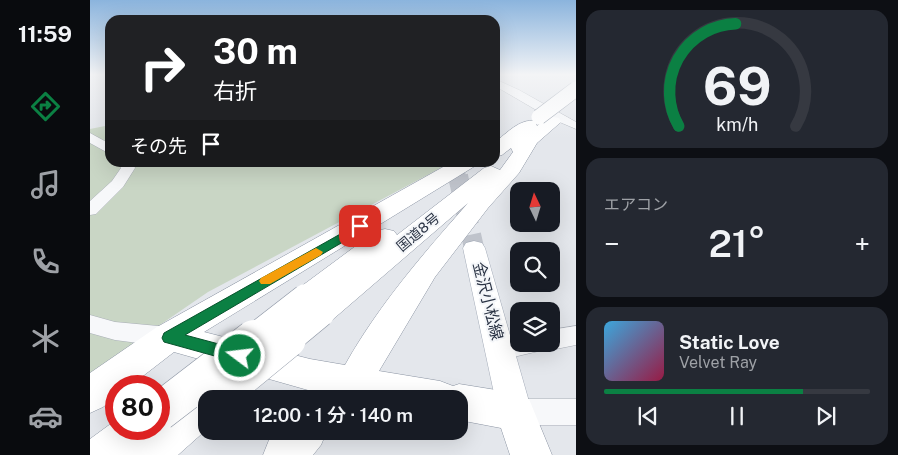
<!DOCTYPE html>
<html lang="ja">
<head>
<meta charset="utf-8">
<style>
  :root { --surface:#171b24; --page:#242831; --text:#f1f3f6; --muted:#9ea1a6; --line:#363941; --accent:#0b8043 }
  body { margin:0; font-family:"Public Sans","Noto Sans JP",sans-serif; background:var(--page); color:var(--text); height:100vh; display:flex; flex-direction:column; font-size:19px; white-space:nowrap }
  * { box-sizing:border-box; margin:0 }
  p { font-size:16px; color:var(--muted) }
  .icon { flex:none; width:28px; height:28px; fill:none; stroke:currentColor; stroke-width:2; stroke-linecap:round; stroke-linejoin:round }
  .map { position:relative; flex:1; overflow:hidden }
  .drawer { display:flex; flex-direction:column; gap:10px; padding:10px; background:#0d0f14; width:322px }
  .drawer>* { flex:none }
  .top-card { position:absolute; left:15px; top:15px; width:395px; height:152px; border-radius:15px; box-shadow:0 5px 20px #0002; background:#202124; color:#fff; overflow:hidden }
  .needle { width:32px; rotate:356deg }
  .buttons { position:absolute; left:420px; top:182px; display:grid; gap:10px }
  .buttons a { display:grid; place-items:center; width:50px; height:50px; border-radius:10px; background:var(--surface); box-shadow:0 5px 20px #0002; font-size:25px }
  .speed { position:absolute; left:15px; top:375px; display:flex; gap:10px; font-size:25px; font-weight:700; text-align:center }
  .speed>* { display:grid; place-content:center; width:65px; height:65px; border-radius:50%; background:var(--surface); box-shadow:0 5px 20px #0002; line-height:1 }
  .speed .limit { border:8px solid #d22; background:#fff; color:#111 }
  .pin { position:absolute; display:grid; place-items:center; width:42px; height:42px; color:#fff; margin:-21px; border-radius:10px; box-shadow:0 2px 8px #0006 }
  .me { position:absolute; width:55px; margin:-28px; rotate:285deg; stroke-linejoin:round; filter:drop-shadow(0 0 4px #0008) }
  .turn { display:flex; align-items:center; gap:18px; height:105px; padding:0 25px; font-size:22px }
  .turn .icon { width:65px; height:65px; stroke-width:2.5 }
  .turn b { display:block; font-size:35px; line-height:42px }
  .then { display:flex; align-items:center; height:48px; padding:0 25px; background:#0003; gap:10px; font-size:19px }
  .big { font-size:38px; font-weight:600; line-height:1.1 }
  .drawer .widget { flex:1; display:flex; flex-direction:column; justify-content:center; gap:8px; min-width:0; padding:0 18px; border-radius:15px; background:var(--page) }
  .drawer .dial { align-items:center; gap:0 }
  .dial svg { height:130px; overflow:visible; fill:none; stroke:var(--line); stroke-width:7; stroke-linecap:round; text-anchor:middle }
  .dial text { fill:var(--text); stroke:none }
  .song { display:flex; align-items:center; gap:15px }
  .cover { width:60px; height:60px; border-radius:8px; background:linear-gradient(135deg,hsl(200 70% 55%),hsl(340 70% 35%)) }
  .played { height:5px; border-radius:2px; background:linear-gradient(90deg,var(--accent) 75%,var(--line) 75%) }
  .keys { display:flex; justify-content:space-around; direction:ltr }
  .heat { display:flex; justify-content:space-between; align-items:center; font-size:28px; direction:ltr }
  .trip { position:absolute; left:108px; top:390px; width:270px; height:50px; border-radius:15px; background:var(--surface); box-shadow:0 5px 20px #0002; font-weight:600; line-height:50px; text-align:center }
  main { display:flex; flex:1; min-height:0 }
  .tabs { display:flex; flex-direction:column; width:90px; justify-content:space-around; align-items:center; background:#090b0e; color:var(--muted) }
  .tabs .icon { width:35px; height:35px }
  .tabs .selected { color:var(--accent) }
  .tabs b { font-size:22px; color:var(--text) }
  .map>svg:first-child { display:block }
</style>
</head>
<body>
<main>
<nav class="tabs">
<b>11:59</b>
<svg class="icon selected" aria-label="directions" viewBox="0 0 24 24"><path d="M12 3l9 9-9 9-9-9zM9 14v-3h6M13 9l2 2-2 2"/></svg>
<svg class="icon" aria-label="music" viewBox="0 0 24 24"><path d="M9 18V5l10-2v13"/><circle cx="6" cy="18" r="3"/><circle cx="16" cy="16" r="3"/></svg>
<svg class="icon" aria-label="phone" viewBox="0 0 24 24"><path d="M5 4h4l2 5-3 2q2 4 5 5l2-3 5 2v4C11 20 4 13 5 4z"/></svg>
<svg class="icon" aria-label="climate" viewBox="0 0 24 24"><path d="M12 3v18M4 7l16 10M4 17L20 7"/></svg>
<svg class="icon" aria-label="car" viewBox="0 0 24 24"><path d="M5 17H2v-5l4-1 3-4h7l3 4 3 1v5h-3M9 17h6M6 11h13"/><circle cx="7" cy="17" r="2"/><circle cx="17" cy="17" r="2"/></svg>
</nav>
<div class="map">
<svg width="486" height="455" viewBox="0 0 486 455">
  <rect width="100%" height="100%" fill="#e4e7ec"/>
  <path fill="#c9d6c5" d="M20,125V162L360,163L118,292L0,373V129Z"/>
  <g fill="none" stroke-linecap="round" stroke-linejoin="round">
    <path stroke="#9fb4cc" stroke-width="2.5" d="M483,74L486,75"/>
    <path stroke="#bfc3cb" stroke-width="16" stroke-dasharray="16 8" stroke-linecap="butt" d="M365,162L368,177"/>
    <path stroke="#bfc3cb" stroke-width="20" stroke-dasharray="20 10" stroke-linecap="butt" d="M368,176L384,248"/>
    <defs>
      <g id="minor">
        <path d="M405,79L429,90L486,122V129L460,118L405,86Z"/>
        <path d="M0,133L20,144V154L0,143Z"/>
        <path d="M29,162H43L45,168L33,187L6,214L0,215V201L22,181L31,168Z"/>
        <path d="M0,315L25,322L79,327L87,330L91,337L87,344L79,347L25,340L0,333Z"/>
        <path d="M486,326V345L461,350L452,346L449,351L411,360L402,357L399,350L402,343L429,336V344H461V330Z"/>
        <path d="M425,399H486V425H425L415,421L411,412L415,403Z"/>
      </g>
      <path id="major" d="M384,241L392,243L395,248L442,412L437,423L425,428L413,423L408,412L373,248L376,243Z"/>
      <g id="highway">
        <path d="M463,117L469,118L471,122L447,143L429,173L398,208L345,277L289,371L350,381L363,386L369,384L425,393L439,399L462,455H420L411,428L369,420V399H230L232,394L84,352L40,386H26V397L13,407L0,413V373L67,327L362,162H388L385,166L114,332L220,359L255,365C288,306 333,254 378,203L241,321L230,324L219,321L214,312L215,310L205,307L201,299L205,291L286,231L295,229L304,231L307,235L394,168L401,166L410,170L423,152L421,148L412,155L405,157V142C416,134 430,118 445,121L447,126L457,118Z"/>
        <path d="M116,387L130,392L133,399H116V430L88,455H0V439L26,420V429H69V418L102,392Z"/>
        <path d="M188,431H237L231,445L223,455H173L179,440Z"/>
      </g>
    </defs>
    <use href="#minor" stroke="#a9aeb7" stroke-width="1"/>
    <use href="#major" stroke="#a3abb8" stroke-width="1"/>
    <use href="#highway" stroke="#8b94a3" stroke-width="1"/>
    <use href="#minor" fill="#f7f8fa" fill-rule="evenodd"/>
    <use href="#major" fill="#fff" fill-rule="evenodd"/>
    <use href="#highway" fill="#fff" fill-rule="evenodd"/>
    <defs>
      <path id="highway-bridge-far2" d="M449,117L486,89"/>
      <g id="highway-bridge-far1">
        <path d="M162,341L216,299"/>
        <path d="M195,341L230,312"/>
      </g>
      <g id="highway-bridge">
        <path d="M124,399L197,339"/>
        <path d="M69,412L164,339"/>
      </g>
    </defs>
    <use href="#highway-bridge-far2" stroke="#8b94a3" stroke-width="16" stroke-linecap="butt"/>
    <use href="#highway-bridge-far1" stroke="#8b94a3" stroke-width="31" stroke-linecap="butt"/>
    <use href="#highway-bridge" stroke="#8b94a3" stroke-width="39" stroke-linecap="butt"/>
    <use href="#highway-bridge-far2" stroke="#fff" stroke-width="15"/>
    <use href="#highway-bridge-far1" stroke="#fff" stroke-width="30"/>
    <use href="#highway-bridge" stroke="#fff" stroke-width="38"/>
  </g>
  <linearGradient id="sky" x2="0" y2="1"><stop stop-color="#8bb4dd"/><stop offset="0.54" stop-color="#f3f4f6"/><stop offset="1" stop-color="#f3f4f6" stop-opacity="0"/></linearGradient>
  <rect width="486" height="138" fill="url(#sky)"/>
  <path fill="#0b8043" stroke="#07532c" d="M270,223L275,224L276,226L275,229L95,335L155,351L158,356L155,361L150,363L74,342L72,338L74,333Z"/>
  <path fill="#f59e0b" d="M226,248L233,252L231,255L180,284H171L169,281L171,278Z"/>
  <g text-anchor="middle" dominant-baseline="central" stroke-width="4" stroke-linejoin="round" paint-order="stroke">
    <g font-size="14" fill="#2b3445" stroke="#f4f6f9">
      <text transform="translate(328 232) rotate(-40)">国道8号</text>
    </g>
    <g font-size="16" fill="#2b3445" stroke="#f4f6f9">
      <text transform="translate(398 301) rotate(76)">金沢小松線</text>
    </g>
  </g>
</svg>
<div class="buttons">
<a><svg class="needle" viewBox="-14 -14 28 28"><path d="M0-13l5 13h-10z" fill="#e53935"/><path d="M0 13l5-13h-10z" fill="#9ea1a6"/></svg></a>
<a><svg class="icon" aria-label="search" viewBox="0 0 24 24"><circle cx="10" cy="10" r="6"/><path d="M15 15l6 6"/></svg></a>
<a><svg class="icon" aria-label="layers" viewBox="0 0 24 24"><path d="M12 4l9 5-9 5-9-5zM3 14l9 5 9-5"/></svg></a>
</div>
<div class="speed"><div class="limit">80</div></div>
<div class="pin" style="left:270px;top:226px;background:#d93025"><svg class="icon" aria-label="arrive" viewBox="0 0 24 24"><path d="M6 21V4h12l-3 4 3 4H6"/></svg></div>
<svg class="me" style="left:150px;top:356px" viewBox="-20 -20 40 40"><circle r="17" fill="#0b8043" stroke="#fff" stroke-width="3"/><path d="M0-11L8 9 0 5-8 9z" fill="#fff"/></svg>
<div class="trip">12:00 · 1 分 · 140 m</div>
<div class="top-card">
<div class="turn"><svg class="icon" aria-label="right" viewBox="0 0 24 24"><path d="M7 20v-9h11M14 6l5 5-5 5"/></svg><div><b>30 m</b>右折</div></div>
<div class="then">その先<svg class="icon" aria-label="arrive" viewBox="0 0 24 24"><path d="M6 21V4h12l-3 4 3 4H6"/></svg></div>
</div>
</div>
<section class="drawer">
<div class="widget dial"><svg viewBox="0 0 100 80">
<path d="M14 69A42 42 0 1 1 86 69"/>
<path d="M14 69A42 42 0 0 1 49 6" stroke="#0b8043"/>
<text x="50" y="56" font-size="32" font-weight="700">69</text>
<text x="50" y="72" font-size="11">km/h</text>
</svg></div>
<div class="widget"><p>エアコン</p>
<div class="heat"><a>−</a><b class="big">21°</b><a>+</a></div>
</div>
<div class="widget">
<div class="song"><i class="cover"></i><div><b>Static Love</b><p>Velvet Ray</p></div></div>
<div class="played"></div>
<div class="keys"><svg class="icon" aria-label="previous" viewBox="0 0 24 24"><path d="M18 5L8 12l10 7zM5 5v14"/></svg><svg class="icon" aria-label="pause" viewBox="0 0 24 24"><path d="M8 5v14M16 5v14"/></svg><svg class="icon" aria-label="next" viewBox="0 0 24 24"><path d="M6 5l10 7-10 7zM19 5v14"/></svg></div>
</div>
</section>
</main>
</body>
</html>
